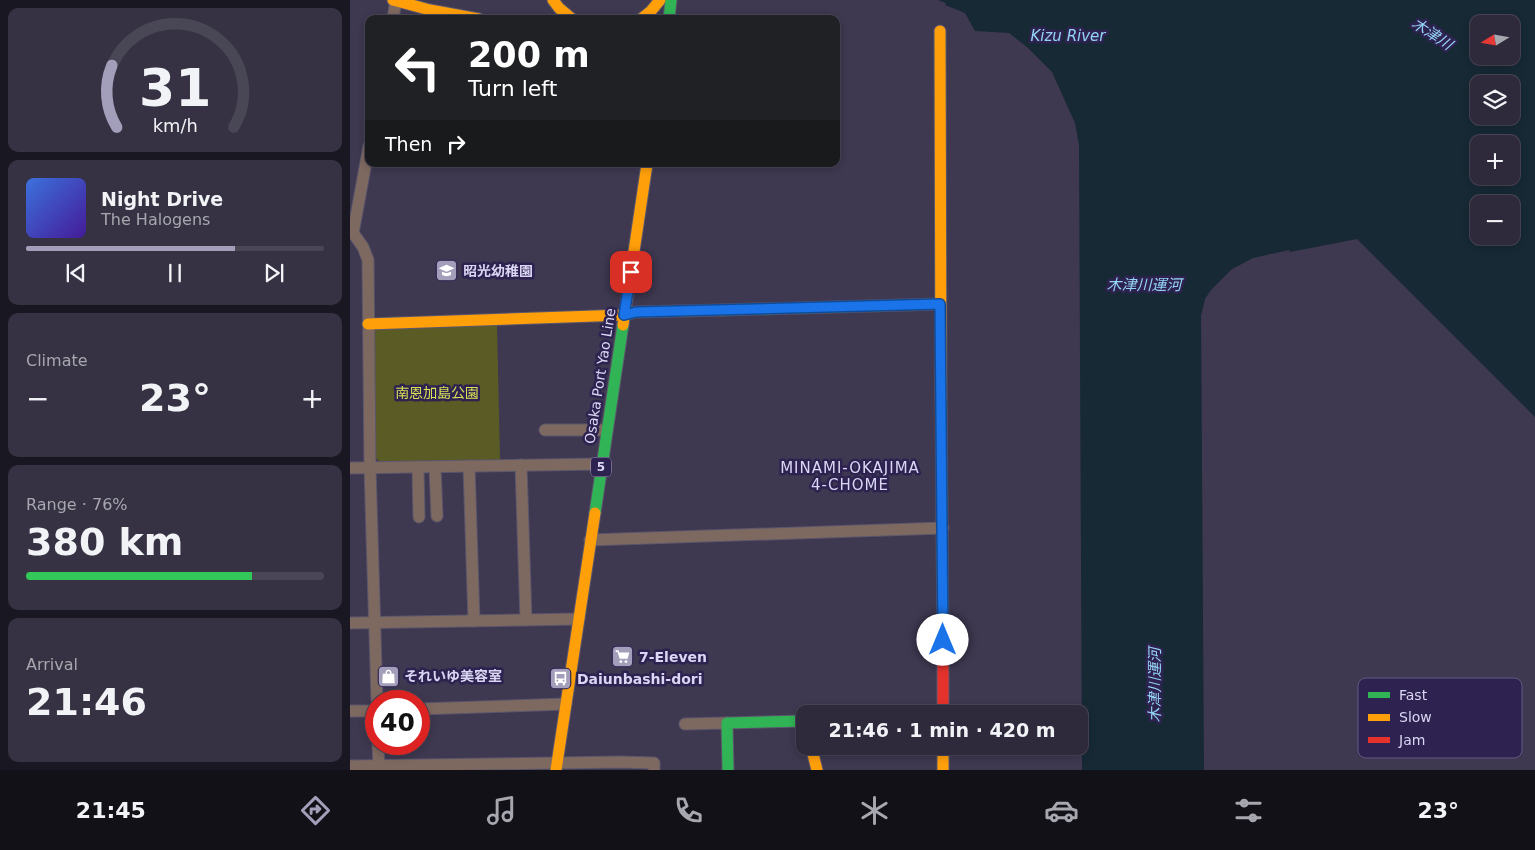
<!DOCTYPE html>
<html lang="en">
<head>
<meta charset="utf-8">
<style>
  :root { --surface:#2e2a3c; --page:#363243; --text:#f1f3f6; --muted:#a7a7af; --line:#494656; --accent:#a39fba }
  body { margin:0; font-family:"DejaVu Sans","Noto Sans JP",sans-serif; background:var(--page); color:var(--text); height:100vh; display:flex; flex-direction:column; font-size:19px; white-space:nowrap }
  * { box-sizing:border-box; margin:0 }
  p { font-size:16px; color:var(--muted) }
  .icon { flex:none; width:28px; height:28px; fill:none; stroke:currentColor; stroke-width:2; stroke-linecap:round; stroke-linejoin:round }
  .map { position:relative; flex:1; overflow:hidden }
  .drawer { display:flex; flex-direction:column; gap:8px; padding:8px; background:#191721; width:350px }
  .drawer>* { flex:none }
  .banner { position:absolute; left:15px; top:15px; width:475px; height:152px; border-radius:10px; box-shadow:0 2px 8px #0003,0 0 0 1px var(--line); background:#202124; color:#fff; overflow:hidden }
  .needle { width:32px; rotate:259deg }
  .buttons { position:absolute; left:1120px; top:15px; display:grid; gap:10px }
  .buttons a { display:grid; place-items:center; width:50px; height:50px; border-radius:10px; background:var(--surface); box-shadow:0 2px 8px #0003,0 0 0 1px var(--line); font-size:25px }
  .speed { position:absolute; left:15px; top:690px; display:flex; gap:10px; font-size:25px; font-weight:700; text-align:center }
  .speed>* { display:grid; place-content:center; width:65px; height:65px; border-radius:50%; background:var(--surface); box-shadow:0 2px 8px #0003,0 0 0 1px var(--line); line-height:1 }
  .speed .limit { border:8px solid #d22; background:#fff; color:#111 }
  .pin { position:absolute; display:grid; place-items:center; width:42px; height:42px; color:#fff; margin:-21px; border-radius:10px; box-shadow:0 2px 8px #0006 }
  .me { position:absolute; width:55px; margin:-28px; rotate:0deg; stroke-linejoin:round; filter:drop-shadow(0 0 4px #0008) }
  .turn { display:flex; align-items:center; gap:18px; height:105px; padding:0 20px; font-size:22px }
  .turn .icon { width:65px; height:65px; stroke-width:2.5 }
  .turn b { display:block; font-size:35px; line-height:42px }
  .then { display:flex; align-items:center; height:48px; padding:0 20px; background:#0003; gap:10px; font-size:19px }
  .big { font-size:38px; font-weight:700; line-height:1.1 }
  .drawer .tile { flex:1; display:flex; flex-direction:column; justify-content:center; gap:8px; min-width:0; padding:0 18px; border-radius:10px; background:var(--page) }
  .drawer .dial { align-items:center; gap:0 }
  .dial svg { height:130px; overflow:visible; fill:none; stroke:var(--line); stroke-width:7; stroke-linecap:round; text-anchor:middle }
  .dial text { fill:var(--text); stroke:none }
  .song { display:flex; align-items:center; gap:15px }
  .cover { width:60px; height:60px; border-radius:8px; background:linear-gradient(135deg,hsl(220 70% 55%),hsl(260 70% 35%)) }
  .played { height:5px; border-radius:2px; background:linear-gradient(90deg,var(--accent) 70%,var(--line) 70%) }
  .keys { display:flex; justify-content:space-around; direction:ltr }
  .heat { display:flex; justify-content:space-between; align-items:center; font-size:28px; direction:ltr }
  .charge { height:8px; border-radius:4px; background:linear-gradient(90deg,#34c759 76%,var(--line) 0) }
  .trip { position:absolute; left:446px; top:705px; width:292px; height:50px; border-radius:10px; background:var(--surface); box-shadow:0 2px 8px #0003,0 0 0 1px var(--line); font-weight:700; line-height:50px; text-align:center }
  .tab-bar { display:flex; height:80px; justify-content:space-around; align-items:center; background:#121118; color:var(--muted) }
  .tab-bar .icon { width:35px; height:35px }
  .tab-bar .active { color:var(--accent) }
  .tab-bar b { font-size:22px; color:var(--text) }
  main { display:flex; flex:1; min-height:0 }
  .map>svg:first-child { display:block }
</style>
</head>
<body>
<main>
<section class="drawer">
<div class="tile dial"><svg viewBox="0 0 100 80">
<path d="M14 69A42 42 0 1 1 86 69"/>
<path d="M14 69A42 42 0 0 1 11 31" stroke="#a39fba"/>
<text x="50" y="56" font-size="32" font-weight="700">31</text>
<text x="50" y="72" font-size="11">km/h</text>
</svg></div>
<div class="tile">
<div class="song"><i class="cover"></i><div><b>Night Drive</b><p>The Halogens</p></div></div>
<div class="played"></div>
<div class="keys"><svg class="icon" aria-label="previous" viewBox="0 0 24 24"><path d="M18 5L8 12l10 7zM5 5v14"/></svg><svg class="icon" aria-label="pause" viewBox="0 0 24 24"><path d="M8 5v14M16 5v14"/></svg><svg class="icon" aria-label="next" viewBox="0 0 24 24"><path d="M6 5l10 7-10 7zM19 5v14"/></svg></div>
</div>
<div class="tile"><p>Climate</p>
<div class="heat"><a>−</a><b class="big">23°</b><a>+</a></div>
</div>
<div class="tile"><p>Range · 76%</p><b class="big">380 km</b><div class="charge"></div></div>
<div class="tile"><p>Arrival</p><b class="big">21:46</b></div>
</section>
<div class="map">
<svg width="1185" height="770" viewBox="0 0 1185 770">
  <rect width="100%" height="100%" fill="#3e3850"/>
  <path fill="#5b5c25" d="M147,325L150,460L30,462L26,458L23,328Z"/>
  <path fill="#162935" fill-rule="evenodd" d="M588,0H1185V417L1007,239L940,252L939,250L903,258L882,269L861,290L855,299L851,316L854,770H732L729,145L725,123L702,72L677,47L659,33L625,31L615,13L595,5L596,3ZM1129,24H1161V56H1129ZM1129,84H1161V116H1129ZM1129,144H1161V176H1129ZM1129,204H1161V236H1129Z"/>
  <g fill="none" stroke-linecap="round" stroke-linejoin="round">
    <defs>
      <g id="street">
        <path d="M43,19L46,0"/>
        <path d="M19,146L3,233L13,247L18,260L20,468L27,701"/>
        <path d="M195,430H257"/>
        <path d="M171,465L176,620"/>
        <path d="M119,466L124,621"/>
        <path d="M68,467L69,517"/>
        <path d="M85,467L87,516"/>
        <path d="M0,468L251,464"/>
        <path d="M240,540L593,528"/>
        <path d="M0,623L229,619"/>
        <path d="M69,709L216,704"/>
        <path d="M0,711H26"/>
        <path d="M335,724L377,723"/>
        <path d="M28,744L29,770"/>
        <path d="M0,766L270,762L304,763V770"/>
      </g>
      <g id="fast">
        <path d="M319,19L321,0"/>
        <path d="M372,310L590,304"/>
        <path d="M591,398L593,649"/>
        <path d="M245,513L273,325"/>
        <path d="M378,770L377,723L454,721L455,726"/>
      </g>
      <g id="slow">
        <path d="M43,0L80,10L129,19"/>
        <path d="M203,0L209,8L222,19"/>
        <path d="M291,19L301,11L310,0"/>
        <path d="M590,31L591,398"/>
        <path d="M18,324L274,315L286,312L372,310"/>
        <path d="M273,325L297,164"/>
        <path d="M461,746L467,770"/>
        <path d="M593,746V770"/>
        <path d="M206,770L245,513"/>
      </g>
      <path id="jam" d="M593,649V714"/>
    </defs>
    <use href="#street" stroke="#5b566c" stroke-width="13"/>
    <use href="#fast" stroke="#5b566c" stroke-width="13"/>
    <use href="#slow" stroke="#5b566c" stroke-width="13"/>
    <use href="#jam" stroke="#5b566c" stroke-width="13"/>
    <use href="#street" stroke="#7e6960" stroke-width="11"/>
    <use href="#fast" stroke="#30b455" stroke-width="11"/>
    <use href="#slow" stroke="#ff9f0a" stroke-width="11"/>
    <use href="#jam" stroke="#e5322d" stroke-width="11"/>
  </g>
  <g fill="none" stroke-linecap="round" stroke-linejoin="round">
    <defs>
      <path id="route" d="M281,272L274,315L286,312L590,304L593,640"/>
    </defs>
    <use href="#route" stroke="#114b97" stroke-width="12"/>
    <use href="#route" stroke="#1a73e8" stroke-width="9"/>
  </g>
  <defs>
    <symbol id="school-square" viewBox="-11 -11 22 22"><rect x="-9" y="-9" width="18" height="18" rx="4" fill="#a39fba" stroke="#2e2350"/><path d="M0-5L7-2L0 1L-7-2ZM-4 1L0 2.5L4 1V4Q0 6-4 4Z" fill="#fff"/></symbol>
    <symbol id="supermarket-square" viewBox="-11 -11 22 22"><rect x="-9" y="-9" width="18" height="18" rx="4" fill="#a39fba" stroke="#2e2350"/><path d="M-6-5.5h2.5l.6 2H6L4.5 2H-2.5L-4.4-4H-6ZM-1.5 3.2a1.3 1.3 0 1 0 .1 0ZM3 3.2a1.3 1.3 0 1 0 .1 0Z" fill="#fff"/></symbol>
    <symbol id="shop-square" viewBox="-11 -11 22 22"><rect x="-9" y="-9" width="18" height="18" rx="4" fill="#a39fba" stroke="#2e2350"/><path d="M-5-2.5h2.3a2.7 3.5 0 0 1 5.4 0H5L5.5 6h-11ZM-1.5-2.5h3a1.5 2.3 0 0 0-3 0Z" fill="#fff"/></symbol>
    <symbol id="bus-square" viewBox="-11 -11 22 22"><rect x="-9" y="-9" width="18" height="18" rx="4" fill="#a39fba" stroke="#2e2350"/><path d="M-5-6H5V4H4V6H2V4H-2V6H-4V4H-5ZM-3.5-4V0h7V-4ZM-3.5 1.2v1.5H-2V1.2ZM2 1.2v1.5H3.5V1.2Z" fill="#fff"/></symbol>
  </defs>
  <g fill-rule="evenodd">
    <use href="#school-square" x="84" y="258" width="25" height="25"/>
    <use href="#supermarket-square" x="260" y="644" width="25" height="25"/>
    <use href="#shop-square" x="26" y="664" width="25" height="25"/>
    <use href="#bus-square" x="198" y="666" width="25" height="25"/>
  </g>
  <g text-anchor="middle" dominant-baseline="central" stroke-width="5" stroke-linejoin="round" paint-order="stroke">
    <rect fill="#2e2350" stroke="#a6a0c2" stroke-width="1" x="241" y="457.5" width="20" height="19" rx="4"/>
    <g font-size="12" font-weight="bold" fill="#dad6f3">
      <text x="251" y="467">5</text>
    </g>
    <g font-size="14" font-weight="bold" fill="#dad6f3" stroke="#2e2350" text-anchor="start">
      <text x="113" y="271">昭光幼稚園</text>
      <text x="289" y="657">7-Eleven</text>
      <text x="54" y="676">それいゆ美容室</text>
      <text x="227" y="679">Daiunbashi-dori</text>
    </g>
    <g font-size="14" fill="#dad6f3" stroke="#2e2350">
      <text transform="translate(250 376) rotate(-81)">Osaka Port Yao Line</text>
    </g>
    <g font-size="14" fill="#d9e055" stroke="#2e2350">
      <text x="87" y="393">南恩加島公園</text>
    </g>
    <g font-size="15" font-style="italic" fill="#94d4f6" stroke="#2e2350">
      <text transform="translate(1082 34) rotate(33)">木津川</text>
      <text x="718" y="36">Kizu River</text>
      <text x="794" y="285">木津川運河</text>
      <text transform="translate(805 685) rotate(-90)">木津川運河</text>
    </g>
    <g font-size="15" letter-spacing="1" fill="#dad6f3" stroke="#2e2350">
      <text x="500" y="468">MINAMI-OKAJIMA<tspan x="500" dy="17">4-CHOME</tspan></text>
    </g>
  </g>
  <rect x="1008" y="678" width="164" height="80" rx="8" fill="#2e2350" stroke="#625981" stroke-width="1"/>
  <rect x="1018" y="692" width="22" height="6" fill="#30b455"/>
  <rect x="1018" y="714" width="22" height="7" fill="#ff9f0a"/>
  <rect x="1018" y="737" width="22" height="6" fill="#e5322d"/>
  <g font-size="14" fill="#dad6f3">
    <text x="1049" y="700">Fast</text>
    <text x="1049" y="722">Slow</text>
    <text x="1049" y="745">Jam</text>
  </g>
</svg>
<div class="buttons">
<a><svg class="needle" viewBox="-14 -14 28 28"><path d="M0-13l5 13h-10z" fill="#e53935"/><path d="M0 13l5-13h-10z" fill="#a7a7af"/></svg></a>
<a><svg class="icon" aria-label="layers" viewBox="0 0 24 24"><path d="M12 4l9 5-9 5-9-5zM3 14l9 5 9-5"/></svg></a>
<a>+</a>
<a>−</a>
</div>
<div class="speed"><div class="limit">40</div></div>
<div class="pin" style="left:281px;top:272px;background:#d93025"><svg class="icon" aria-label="arrive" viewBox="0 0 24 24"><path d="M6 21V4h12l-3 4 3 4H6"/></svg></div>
<svg class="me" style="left:593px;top:640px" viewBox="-20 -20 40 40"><circle r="19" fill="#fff"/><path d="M0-13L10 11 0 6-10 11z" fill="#1a73e8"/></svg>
<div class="trip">21:46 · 1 min · 420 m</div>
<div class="banner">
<div class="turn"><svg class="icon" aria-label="left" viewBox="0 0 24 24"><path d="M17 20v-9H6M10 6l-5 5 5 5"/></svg><div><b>200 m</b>Turn left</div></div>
<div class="then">Then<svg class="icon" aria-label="right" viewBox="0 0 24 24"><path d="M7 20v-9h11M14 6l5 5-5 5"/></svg></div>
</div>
</div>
</main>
<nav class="tab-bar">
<b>21:45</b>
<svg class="icon active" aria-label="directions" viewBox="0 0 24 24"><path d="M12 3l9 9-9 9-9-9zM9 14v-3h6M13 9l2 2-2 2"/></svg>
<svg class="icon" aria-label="music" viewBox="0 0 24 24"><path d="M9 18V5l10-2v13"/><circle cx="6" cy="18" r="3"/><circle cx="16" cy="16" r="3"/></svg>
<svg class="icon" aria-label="phone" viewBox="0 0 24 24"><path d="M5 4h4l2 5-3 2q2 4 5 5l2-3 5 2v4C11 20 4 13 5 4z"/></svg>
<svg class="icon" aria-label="climate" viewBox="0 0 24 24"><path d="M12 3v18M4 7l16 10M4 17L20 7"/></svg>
<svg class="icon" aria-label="car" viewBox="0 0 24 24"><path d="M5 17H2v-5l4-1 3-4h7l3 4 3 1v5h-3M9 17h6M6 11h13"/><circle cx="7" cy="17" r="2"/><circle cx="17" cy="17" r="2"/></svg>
<svg class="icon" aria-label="filters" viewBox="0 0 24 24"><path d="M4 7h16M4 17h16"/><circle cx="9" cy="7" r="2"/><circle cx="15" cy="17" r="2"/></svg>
<b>23°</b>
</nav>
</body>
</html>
